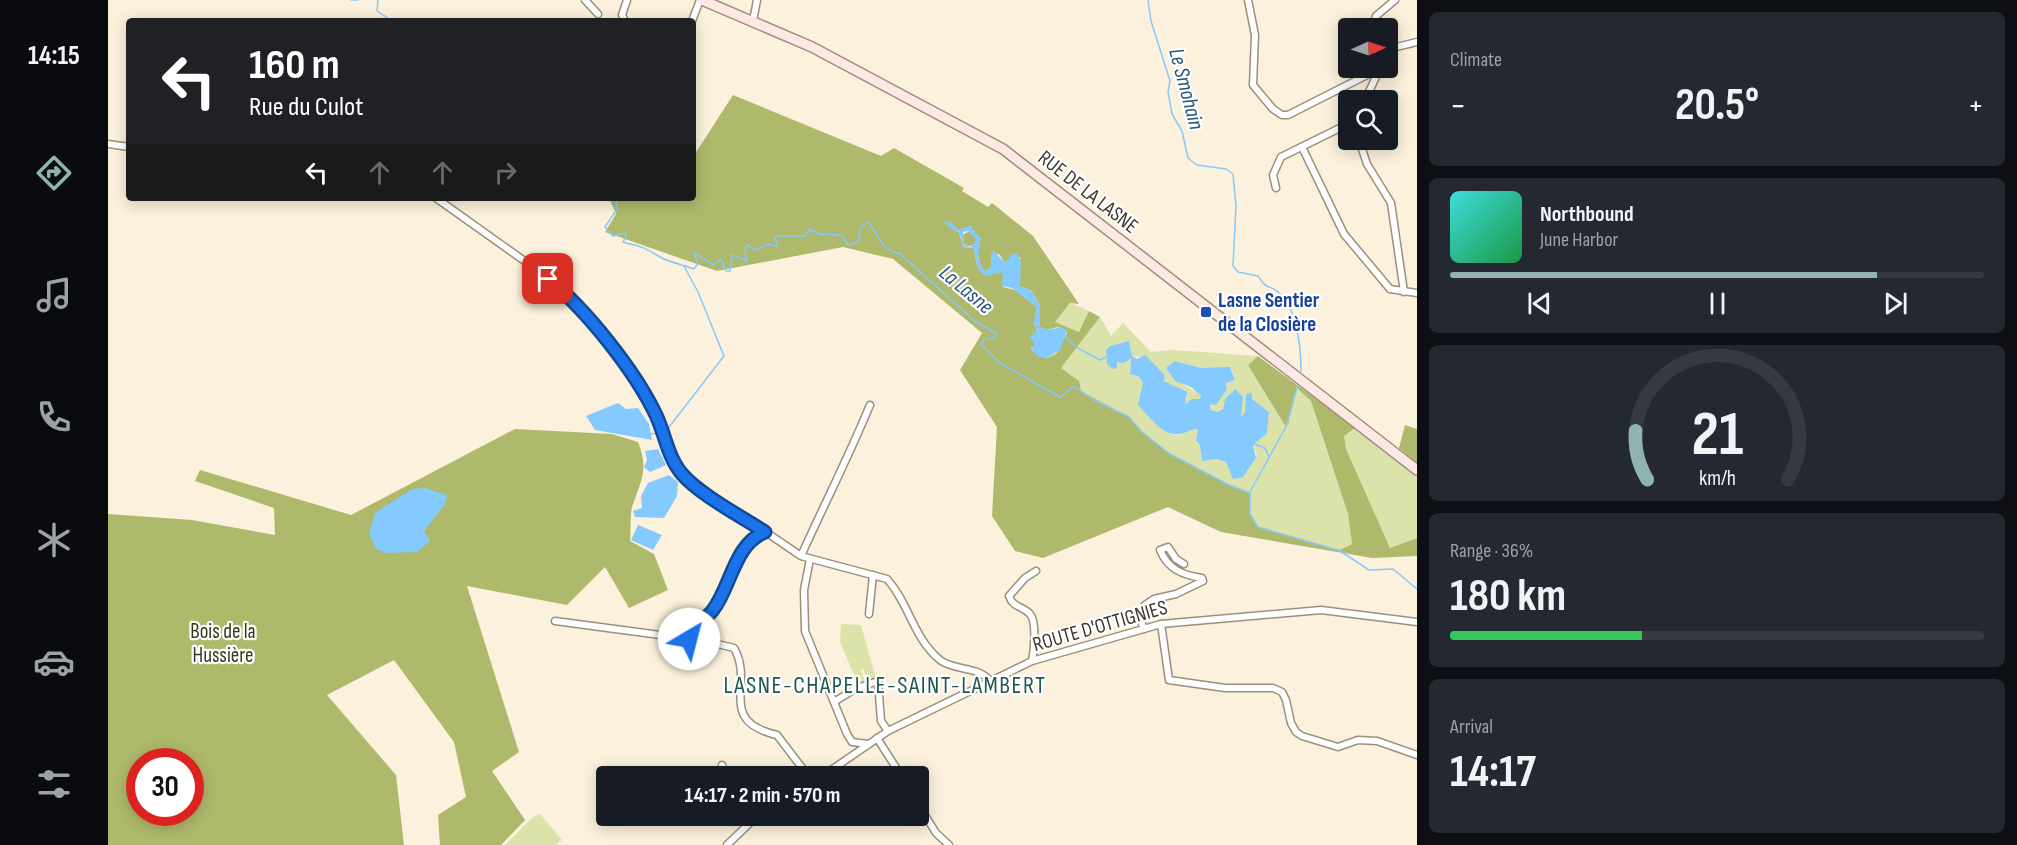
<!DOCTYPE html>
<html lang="en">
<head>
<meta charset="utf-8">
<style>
  :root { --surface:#171b24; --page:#242831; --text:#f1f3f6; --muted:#9ea1a6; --line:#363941; --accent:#90b3b0 }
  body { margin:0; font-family:"Sofia Sans Condensed",sans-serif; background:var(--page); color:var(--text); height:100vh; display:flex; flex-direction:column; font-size:22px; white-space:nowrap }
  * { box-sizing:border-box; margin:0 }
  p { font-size:20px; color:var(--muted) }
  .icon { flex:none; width:33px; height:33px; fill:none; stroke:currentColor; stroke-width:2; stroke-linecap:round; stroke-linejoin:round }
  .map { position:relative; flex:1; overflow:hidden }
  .panel { display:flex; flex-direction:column; gap:12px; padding:12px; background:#0d0f14; width:600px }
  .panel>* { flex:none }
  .guide { position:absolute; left:18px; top:18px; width:570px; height:183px; border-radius:6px; box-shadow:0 3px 15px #0003; background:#202124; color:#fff; overflow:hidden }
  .needle { width:39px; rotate:87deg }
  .tools { position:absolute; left:1230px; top:18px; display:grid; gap:12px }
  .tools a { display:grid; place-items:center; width:60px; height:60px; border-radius:6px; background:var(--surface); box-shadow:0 3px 15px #0003; font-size:30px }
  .speed { position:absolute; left:18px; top:748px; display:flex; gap:12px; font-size:30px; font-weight:700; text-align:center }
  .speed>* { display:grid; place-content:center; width:78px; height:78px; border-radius:50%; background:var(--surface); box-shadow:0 3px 15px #0003; line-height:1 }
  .speed .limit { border:9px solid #d22; background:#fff; color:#111 }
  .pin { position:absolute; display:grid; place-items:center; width:51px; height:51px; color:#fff; margin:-26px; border-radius:12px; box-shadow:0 3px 9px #0006 }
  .me { position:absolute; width:66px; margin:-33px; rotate:37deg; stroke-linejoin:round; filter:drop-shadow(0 0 4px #0008) }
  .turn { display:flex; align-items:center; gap:21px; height:126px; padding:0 24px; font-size:27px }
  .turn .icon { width:78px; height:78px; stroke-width:2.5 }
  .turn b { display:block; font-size:42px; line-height:51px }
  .lanes { display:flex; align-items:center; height:57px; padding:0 24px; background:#0003; justify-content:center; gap:30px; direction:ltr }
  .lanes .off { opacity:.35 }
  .big { font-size:45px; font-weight:700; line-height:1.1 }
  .panel .card { flex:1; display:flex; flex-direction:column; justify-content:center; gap:9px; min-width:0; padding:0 21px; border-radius:9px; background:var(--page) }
  .panel .dial { align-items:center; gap:0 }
  .dial svg { height:156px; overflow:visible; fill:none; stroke:var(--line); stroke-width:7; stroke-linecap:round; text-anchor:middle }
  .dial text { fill:var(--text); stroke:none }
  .song { display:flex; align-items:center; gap:18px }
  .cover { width:72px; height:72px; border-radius:9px; background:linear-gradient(135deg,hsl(180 70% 55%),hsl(140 70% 35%)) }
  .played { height:6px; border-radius:3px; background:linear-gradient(90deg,var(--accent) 80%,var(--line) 80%) }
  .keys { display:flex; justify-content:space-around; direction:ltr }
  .heat { display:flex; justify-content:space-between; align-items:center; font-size:33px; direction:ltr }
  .charge { height:9px; border-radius:4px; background:linear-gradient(90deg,#34c759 36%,var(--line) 0) }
  .trip { position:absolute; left:488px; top:766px; width:333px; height:60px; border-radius:6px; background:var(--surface); box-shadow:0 3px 15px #0003; font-weight:700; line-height:60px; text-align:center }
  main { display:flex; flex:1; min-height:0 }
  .dock { display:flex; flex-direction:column; width:108px; justify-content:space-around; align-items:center; background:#090b0e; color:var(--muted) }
  .dock .icon { width:42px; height:42px }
  .dock .current { color:var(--accent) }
  .dock b { font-size:27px; color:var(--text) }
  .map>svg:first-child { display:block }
</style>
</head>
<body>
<main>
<nav class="dock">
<b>14:15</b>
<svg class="icon current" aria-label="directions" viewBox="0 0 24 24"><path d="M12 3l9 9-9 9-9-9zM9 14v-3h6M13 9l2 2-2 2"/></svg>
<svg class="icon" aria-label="music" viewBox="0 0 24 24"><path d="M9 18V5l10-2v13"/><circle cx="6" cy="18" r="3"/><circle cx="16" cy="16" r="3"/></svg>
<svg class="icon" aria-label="phone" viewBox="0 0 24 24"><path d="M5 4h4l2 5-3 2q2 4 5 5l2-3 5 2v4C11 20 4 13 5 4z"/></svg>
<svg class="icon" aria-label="climate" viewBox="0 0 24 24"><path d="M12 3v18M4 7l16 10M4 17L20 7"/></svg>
<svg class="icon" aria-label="car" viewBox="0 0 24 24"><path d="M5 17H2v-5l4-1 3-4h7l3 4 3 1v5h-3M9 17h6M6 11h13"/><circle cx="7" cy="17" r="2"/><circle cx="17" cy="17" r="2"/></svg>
<svg class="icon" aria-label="filters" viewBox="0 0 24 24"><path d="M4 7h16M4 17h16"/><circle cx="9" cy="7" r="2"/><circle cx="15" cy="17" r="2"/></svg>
</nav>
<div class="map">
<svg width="1309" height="845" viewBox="0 0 1309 845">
  <rect width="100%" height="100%" fill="#fcf1dc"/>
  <g fill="#dbe3ab" fill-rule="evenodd">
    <path d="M963,303L981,311L972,332L946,322Z"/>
    <path d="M992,317L1003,336L1015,323L1043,352L1065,350L1150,356L1140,365L1181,423L1189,387L1203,401L1240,514L1244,544L1232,551L1150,527L1142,514V493L1121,485L1062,454L1034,432L1021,417L972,391L953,368ZM1017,342L1024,356L1038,358L1057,375L1056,381L1079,396L1077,404L1092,399L1093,396C1082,387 1069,383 1060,371L1067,361L1093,368L1123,369L1127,378L1118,383L1119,389L1109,402L1102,404L1103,410L1112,412L1127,389L1134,399L1133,417L1137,412L1139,395L1144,393V399L1161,412C1159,431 1159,432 1145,445L1149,454L1139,472L1121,469L1119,462C1106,461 1097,450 1088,441L1090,429C1082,429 1078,433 1071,435C1055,438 1040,411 1031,400L1035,382L1022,366L1023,358L1007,363L1000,354L1002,346Z"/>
    <path d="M1247,428L1309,475V538L1282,548L1238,449L1235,436Z"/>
    <path d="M733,624L753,625L768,679L761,682L755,669L753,671L758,683L751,686L732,642Z"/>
    <path d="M432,814L454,840L448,845H397L425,817Z"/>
  </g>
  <g fill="#afb96c" fill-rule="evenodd">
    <path d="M625,95L773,156L786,148L856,188L854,191L880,207L884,203L925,236L971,304L962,303L947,322L971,332L981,311L992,317L953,368L971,381L973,391L1021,417L1034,432L1062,454L1121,485L1142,493V514L1150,527L1232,550L1244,544L1240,514L1203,401L1189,388L1178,427L1140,365L1150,356L1247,428L1236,436L1238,449L1282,548L1309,538V556L1264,558L1113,532L1060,507L935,558L907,551L884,516L889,427L852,370L874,333L785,259L735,247L609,271L497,232L508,214L501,198H585V157ZM836,222L850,230H866L871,261L876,271L883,269V254H891L897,263L912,257V286L924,291L932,306V327L938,330L950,327L959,333L949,353L939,358L931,356L923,349L928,346L923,336L928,335L929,327L926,325L929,307L907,290L895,287V272L877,275C867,268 868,259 866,248L855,247L851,232Z"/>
    <circle cx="861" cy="239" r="7"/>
    <path d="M1297,425L1309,429V463L1291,448Z"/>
    <path d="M407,429L504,434L530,442C541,470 533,481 524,507C522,514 523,532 522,541L546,554L560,590L521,608L497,567L459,605L359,586L411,752L384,771L417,820L393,845H332L330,815L358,797L346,742L286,660L219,695L288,775L296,845H0V514L84,520L167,535L166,508L87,481L92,470L243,515ZM32,762H82V813H32Z"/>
  </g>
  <g fill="#85cafe" fill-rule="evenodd">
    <path d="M835,221L843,222L850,230L865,225L863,228L873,238L870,258L876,271L883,268V254L886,251L897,263L903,255L909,253L913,263L912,286L924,291L932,306V327L939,330L954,327L959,331L952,350L939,358L929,356L922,346H928L921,336L925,335L924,331L928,334L929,327L925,324L929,307L904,288L894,286L895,272L877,276C867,268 868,259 866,248L855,247L851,231L848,232ZM860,231L869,240L862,247L856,245L855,232Z"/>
    <path d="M1021,341L1024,356L1029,359L1037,355L1057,375L1056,381L1079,392L1077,404L1084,399H1092L1093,396L1083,387L1067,381L1058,368L1067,361L1093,368L1122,367L1127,380L1118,383L1119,389L1108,405L1102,404L1103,410L1110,412L1115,409L1117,399L1127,389L1135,397L1133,417L1137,412L1138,394L1144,393V399L1161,412L1159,433L1145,445L1148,458L1135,477L1125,479L1118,462L1108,459L1094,461L1092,445L1088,441L1090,429C1081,429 1080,433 1072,434C1056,438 1040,415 1030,405L1035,382L1030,376L1022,374L1023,358L1016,363L1009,362V368L1005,369L999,364L998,350L1002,346Z"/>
    <path d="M510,403L518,409L530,408L541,424L544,440L487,430L478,416Z"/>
    <path d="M550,449L558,465L542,472L536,467L539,460L537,451Z"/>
    <path d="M561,475L570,482L569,496L556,518L527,517L525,511L534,508L533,496L540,483Z"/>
    <path d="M317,488L339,495L337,504L316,531L322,541L309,552L278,553L268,549L261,534L267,513L304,489Z"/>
    <path d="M530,525L554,535L545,550L523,540Z"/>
  </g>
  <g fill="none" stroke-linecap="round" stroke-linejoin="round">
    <g stroke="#85cafe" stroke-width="1.5">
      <path d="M243,0H250"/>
      <path d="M270,0L269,11L284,21"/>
      <path d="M1040,0L1043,21L1062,81L1060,92L1064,114L1074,131L1080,158L1089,165L1118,169L1125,174L1128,206L1125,266L1130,272L1150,276C1161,292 1159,283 1170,292C1189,307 1193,348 1193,371"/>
      <path d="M508,198L509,209L497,227L505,236L517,233L518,236L515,242L518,243C537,247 538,249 554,258C559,261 578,266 586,269L589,265L587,253L606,265L613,259L618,271H622L624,255L639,261L637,251L639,245L649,250L659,244L669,246L667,236H697L702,229L711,234L734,235L738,243L742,245L750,241L753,227L760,222C769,232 774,252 791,253L868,322L888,333L887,338L876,340L873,345L892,363L952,397L966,386L986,400L1021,417L1034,432L1062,454L1121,485L1142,493V514L1150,527L1232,551L1261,570L1285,569L1309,589"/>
      <path d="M958,337L968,347L992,360L998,357"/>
      <path d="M558,431L616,356L590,292L576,266"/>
      <path d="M543,434L550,433"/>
      <path d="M1146,444L1157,448L1161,457"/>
      <path d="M1142,492L1180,423L1189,387"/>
    </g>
    <defs>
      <g id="street">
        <path d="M477,0L490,14"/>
        <path d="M1140,0L1147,35L1145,85L1165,109L1174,115H1180L1261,74L1269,73"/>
        <path d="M517,21L514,15L519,0"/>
        <path d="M584,21L592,0"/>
        <path d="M645,21L649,0"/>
        <path d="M1264,28L1268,16L1287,0"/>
        <path d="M1280,49L1309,42"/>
        <path d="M1257,100L1267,79L1269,68"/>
        <path d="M1251,140L1259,164L1283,203L1296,292"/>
        <path d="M0,144L21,147"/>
        <path d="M1194,147L1236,234L1282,289L1309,293"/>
        <path d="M1168,188L1165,175L1173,157L1240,124"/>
        <path d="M328,198L432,272L473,310L537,394L551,421L562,453L577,477L693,556L779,579C801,603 805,638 832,660C846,671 871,666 882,681"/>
        <path d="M693,556C716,505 741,456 762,405"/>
        <path d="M702,559L696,590L697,631L739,734L744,742L760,744"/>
        <path d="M761,614L765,575"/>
        <path d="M447,621L597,641L626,648C647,684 608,721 669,735L701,777"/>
        <path d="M1053,624L1061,680L1117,688H1165L1174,692L1178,700L1183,723L1188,732L1194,736L1230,747L1250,740L1269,741L1309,755"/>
        <path d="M1036,629L1031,616L1037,605L1046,599L1068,594L1095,581L1094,578C1074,575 1060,569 1052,550L1060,547L1068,559L1076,564"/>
        <path d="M581,640C584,627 597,620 605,610C623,588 626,544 657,532"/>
        <path d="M924,661C926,651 929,622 922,614C915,606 905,608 901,596L917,578L928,571"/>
        <path d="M726,702L747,689L770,681L773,721L780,731"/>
        <path d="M769,738L794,777"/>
        <path d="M614,765L619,777"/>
        <path d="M713,777L780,731L924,661L1053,624L1213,610L1309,622"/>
        <path d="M810,804L828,833L841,845"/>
        <path d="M619,845L649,816"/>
      </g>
      <path id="secondary" d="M594,0L704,47L895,149L1309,470"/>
    </defs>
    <use href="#street" stroke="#9a907d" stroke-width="9"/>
    <use href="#secondary" stroke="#9a907d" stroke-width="12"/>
    <use href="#street" stroke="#fff" stroke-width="6"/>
    <use href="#secondary" stroke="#fee8e4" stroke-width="9"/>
  </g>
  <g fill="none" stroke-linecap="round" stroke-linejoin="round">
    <defs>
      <path id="route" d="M440,279C478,309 527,371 548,415C557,434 560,458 574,474C591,494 634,517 657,532C626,544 623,587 605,610C597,620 585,627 581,639"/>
    </defs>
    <use href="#route" stroke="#114b97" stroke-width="15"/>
    <use href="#route" stroke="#1a73e8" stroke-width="10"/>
  </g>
  <rect fill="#1a4fb4" stroke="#fff" stroke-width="2" x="1092" y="306" width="12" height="12" rx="3"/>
  <g text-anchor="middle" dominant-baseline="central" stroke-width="4.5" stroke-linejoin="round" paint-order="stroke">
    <g font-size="21" fill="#3d3931" stroke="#fff">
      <text transform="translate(980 192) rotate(38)">RUE DE LA LASNE</text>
      <text transform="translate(992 626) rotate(-16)">ROUTE D'OTTIGNIES</text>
    </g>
    <g font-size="21" font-weight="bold" fill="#164399" stroke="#fff" text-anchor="start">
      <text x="1110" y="300">Lasne Sentier<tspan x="1110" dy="24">de la Closière</tspan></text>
    </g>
    <g font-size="21" fill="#353917" stroke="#fff">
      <text x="115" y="631">Bois de la<tspan x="115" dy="24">Hussière</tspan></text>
    </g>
    <g font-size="22" font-style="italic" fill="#245679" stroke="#fff">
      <text transform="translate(1078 89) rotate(75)">Le Smohain</text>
      <text transform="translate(858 290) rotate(40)">La Lasne</text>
    </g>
    <g font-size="24" letter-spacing="1.5" fill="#205850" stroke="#fff">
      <text x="777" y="685">LASNE-CHAPELLE-SAINT-LAMBERT</text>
    </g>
  </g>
</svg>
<div class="tools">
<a><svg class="needle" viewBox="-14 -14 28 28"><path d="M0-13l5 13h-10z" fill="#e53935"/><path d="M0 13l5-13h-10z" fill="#9ea1a6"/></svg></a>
<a><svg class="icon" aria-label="search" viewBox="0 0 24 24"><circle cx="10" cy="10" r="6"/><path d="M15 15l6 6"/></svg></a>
</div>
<div class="speed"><div class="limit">30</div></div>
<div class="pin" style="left:440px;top:279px;background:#d93025"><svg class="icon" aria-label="arrive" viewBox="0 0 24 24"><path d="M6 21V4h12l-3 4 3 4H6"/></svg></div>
<svg class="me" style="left:581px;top:639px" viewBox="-20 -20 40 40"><circle r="19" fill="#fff"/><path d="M0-13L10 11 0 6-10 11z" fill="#1a73e8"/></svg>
<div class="trip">14:17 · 2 min · 570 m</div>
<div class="guide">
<div class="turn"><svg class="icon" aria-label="left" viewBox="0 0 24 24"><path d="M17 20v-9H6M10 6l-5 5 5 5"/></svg><div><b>160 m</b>Rue du Culot</div></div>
<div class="lanes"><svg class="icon" aria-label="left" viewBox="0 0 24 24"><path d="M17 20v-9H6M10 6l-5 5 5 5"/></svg><svg class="icon off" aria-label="ahead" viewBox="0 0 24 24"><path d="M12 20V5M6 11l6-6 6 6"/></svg><svg class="icon off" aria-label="ahead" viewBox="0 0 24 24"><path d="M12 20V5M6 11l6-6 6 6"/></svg><svg class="icon off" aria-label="right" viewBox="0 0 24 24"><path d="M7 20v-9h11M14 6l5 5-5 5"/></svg></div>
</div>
</div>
<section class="panel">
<div class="card"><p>Climate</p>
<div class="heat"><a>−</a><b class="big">20.5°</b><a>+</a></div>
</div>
<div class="card">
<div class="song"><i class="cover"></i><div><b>Northbound</b><p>June Harbor</p></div></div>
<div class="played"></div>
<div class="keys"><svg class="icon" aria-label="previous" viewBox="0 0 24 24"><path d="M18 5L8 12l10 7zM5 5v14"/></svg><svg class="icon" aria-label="pause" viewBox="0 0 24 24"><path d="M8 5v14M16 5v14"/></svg><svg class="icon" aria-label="next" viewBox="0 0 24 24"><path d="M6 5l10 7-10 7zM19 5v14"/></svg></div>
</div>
<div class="card dial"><svg viewBox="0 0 100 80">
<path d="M14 69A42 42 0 1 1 86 69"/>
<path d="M14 69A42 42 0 0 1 8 44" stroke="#90b3b0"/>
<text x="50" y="56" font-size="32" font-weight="700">21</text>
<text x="50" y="72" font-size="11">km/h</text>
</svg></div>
<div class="card"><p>Range · 36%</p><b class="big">180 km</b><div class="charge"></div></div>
<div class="card"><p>Arrival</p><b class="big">14:17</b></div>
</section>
</main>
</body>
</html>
